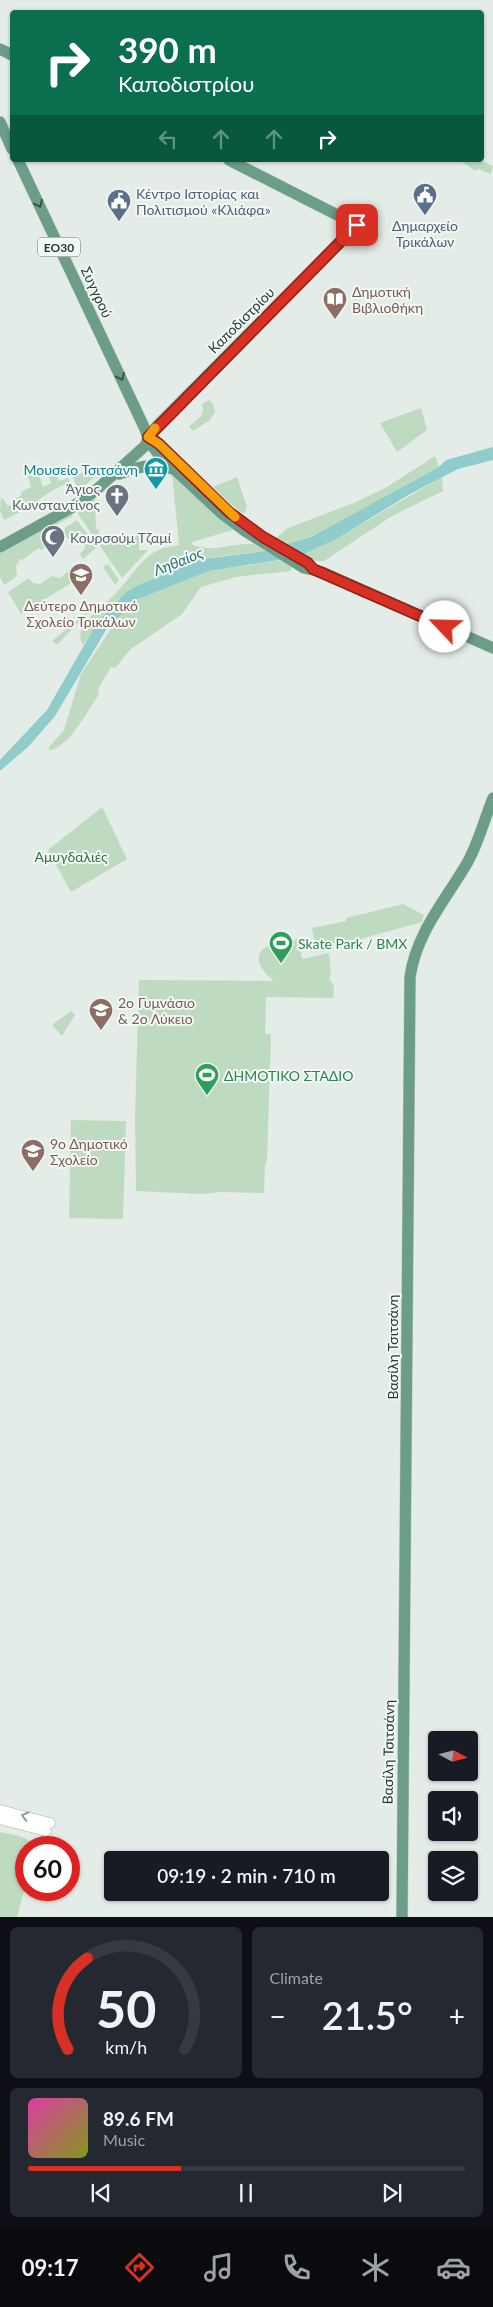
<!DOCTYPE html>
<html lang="en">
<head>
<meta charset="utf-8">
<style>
  :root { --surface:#171b24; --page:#242831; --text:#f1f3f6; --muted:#9ea1a6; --line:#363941; --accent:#d93025 }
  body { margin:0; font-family:Lato,sans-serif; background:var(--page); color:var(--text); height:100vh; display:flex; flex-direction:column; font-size:19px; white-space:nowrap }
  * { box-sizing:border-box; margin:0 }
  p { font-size:16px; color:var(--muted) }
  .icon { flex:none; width:28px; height:28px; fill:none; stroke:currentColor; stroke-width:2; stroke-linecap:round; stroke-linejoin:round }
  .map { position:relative; height:1917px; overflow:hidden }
  .details { display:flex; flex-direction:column; gap:10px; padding:10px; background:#0d0f14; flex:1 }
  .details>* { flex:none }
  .banner { position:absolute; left:10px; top:10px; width:474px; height:152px; border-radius:5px; box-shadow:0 1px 4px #0004; background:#0b6e4f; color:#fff; overflow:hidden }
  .needle { width:32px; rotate:97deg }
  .controls { position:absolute; left:428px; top:1731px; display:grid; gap:10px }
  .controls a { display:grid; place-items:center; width:50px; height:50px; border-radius:5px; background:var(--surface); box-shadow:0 1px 4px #0004; font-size:25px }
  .speed { position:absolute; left:15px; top:1836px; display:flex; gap:10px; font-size:25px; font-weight:700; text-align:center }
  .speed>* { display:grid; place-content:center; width:65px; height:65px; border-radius:50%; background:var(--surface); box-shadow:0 1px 4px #0004; line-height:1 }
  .speed .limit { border:8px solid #d22; background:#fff; color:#111 }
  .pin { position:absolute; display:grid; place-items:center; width:42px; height:42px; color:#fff; margin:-21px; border-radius:10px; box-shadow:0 2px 8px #0006 }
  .me { position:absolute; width:55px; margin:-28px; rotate:294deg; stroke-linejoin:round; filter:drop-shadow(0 0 4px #0008) }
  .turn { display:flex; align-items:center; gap:18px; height:105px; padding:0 25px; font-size:22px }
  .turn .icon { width:65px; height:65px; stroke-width:2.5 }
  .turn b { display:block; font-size:35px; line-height:42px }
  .lanes { display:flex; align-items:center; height:48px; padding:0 25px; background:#0003; justify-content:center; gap:25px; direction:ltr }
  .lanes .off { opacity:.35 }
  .big { font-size:38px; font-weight:600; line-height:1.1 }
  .details .widget { flex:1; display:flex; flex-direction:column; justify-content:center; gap:8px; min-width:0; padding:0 18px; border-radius:8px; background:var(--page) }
  .details .dial { align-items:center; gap:0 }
  .dial svg { height:130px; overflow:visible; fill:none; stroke:var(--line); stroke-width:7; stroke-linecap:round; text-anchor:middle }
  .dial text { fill:var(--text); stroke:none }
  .song { display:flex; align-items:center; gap:15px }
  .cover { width:60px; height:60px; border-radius:8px; background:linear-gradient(135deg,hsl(320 70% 55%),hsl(70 70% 35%)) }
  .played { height:5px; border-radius:2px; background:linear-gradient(90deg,var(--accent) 35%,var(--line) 35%) }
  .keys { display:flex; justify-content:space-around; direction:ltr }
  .heat { display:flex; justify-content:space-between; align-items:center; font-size:28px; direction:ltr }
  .details .tiles { flex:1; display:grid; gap:10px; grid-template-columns:1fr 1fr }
  .widget:last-child { grid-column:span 2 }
  .trip { position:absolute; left:104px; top:1851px; width:285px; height:50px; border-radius:5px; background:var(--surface); box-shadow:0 1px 4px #0004; font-weight:600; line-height:50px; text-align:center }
  .tabs { display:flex; height:80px; justify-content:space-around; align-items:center; background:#090b0e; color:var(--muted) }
  .tabs .icon { width:35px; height:35px }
  .tabs .on { color:var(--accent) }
  .tabs b { font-size:22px; color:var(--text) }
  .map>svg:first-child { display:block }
</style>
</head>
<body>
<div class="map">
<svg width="493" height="1917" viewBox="0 0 493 1917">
  <rect width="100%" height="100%" fill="#e3ece6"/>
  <g fill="#bedbc1">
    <path d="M460,160H480L493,166L491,174L478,169L475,171Z"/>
    <path d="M209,400L213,404L215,412L210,420L193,431L189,427C196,419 206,417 202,404Z"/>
    <path d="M421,408L427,430L397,452L380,423Z"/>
    <path d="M435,456L439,467L319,533L289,545L276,538L288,528L354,503L387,487Z"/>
    <path d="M56,472L59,481L68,478L70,483C54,487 42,498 29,507C21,512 12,516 4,520L0,511L1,497L8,506L17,502L16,498L21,496V492L31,487L28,476L39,475L43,487L51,483L48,474Z"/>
    <path d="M100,472L78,492L72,474Z"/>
    <path d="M172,473L236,529L192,542L193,545C216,553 230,543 251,544C256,544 261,549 265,551L214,557L138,585L126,592L105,612L83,645C79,639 80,632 83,627C91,613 106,604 116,593C129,580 140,560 156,551C163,547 172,547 179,545Z"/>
    <path d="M237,477L247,507L245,513L240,512L213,487Z"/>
    <path d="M442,477L443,491L392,516L324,561H316L304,554L348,532Z"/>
    <path d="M95,498L96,529H99L98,543L78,514L79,510Z"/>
    <path d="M71,513L73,516L54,526L60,536L41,550L39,548L22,560L20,559L16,566L17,576L4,585L0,577V553Z"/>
    <path d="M77,520L97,547L83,559L80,554L85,548L84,539L77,535L68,539L64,533L65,528Z"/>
    <path d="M139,536V550H148L122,578L100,546L101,538Z"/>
    <path d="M282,560L292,566L291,571L236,577L201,587L182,614L131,649L115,668L111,667L98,689L99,694C90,708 66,751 49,750V747L64,730L81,674L118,618L136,600L209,571Z"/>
    <path d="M108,564L119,580L115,585L103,567Z"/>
    <path d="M76,565L84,575L21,614L8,592L29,578L33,583L40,584L52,576L60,578Z"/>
    <path d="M93,607L57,645L52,641Z"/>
    <path d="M102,807L127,859L71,892L48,850Z"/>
    <path d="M403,904L424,915L422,922L350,942L349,940L316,947L312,928L346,921V918Z"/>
    <path d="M299,939L302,959L329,953L331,972L329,979L334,986L333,998L266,997L265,1034H271L267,1160L265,1165L264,1193L221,1192L201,1194L136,1191L135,1116L139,980L273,981C271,978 266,974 263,970C246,944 284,941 299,939Z"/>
    <path d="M71,1011L75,1015L62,1036L52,1025Z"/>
    <path d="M71,1120L126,1121L123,1219L69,1218Z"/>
    <path d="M0,1832C13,1835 28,1835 34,1847L26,1848V1883L17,1917H0Z"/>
  </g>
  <path fill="#90cccc" d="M493,447V460L458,469L410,494L338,538L304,554L285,559L209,571L136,600L106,630L55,716L29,746L0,771V760L47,710L98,621L126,592L138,585L204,559L265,551L311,537L439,467L446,460Z"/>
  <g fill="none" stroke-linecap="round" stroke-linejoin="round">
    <defs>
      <g id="secondary">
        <path d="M0,1810L50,1823"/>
        <path d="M0,1819L46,1831"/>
      </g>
      <g id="primary">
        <path d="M0,49L12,55"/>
        <path d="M0,122L12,149"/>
        <path d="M18,160L145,429L150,443L159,455L221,513L245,531L304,568L322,572L493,648"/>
        <path d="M154,439L200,484"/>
        <path d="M119,474C138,467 153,462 173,469"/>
        <path d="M0,547L71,508L95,491L146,445L148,437L157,426L357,225L229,160"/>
        <path d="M402,1917L410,977C416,934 444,902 466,865C478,845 484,820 493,798"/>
      </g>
    </defs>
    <use href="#secondary" stroke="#a2b6ac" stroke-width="11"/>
    <use href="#primary" stroke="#c2c8c6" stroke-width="12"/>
    <use href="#secondary" stroke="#fff" stroke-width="10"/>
    <use href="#primary" stroke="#6b9d89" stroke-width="11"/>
  </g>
  <defs><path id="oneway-chevron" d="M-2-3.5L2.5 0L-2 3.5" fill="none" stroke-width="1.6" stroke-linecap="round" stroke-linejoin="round" transform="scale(1.25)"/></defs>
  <g stroke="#365448">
    <use href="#oneway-chevron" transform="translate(39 204) rotate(65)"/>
    <use href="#oneway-chevron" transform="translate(121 377) rotate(65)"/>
  </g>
  <use stroke="#929e98" href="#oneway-chevron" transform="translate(25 1816) rotate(-166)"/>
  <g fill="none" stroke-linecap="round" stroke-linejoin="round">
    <defs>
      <path id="route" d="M357,225L148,437L159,444L229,512L263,537L308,563L313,569L445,627"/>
    </defs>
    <use href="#route" stroke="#8d1f18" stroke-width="12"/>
    <use href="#route" stroke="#d93025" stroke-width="9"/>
    <path stroke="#f59e0b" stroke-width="9" d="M155,428L148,437L159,444L235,517"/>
  </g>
  <defs>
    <symbol id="civic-pin" viewBox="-11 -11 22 30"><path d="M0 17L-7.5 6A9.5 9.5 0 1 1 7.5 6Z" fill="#5c6f8a" stroke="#f3f8f5"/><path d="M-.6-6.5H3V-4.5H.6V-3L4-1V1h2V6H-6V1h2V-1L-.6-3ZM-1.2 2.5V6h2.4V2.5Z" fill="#fff"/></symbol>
    <symbol id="library-pin" viewBox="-11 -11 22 30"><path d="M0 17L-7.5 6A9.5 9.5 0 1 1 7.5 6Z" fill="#8d6e63" stroke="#f3f8f5"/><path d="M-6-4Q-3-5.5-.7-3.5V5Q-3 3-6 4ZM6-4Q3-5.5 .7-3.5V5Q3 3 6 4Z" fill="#fff"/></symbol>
    <symbol id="museum-pin" viewBox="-11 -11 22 30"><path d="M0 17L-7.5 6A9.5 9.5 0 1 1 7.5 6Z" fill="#0f9aa8" stroke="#f3f8f5"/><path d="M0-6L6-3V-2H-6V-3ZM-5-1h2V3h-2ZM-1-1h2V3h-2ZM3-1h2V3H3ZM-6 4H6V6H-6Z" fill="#fff"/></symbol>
    <symbol id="church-pin" viewBox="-11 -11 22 30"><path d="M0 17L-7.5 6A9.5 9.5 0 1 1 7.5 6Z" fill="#6b7280" stroke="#f3f8f5"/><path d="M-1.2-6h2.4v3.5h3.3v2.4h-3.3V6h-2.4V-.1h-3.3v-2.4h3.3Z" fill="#fff"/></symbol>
    <symbol id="mosque-pin" viewBox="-11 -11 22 30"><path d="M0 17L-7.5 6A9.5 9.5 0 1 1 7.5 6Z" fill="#6b7280" stroke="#f3f8f5"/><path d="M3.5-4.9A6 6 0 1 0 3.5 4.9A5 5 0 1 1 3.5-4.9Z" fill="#fff"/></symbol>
    <symbol id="school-pin" viewBox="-11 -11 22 30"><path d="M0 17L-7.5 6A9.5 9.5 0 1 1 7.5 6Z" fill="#8d6e63" stroke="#f3f8f5"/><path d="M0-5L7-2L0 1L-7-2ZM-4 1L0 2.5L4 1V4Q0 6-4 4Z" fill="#fff"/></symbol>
    <symbol id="stadium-pin" viewBox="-11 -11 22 30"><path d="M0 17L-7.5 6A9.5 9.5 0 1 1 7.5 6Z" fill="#2e9e5b" stroke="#f3f8f5"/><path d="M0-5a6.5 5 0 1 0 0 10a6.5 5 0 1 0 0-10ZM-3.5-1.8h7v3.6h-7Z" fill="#fff"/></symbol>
  </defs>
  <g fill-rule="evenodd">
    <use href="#civic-pin" x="411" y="181" width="28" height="38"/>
    <use href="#civic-pin" x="105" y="187" width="28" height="38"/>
    <use href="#library-pin" x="321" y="285" width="28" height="38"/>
    <use href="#museum-pin" x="142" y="455" width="28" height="38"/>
    <use href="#church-pin" x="103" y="482" width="28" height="38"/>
    <use href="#mosque-pin" x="39" y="523" width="28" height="38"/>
    <use href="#school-pin" x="67" y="561" width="28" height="38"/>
    <use href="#stadium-pin" x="267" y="929" width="28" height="38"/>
    <use href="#school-pin" x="87" y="996" width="28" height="38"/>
    <use href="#stadium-pin" x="193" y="1061" width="28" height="38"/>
    <use href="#school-pin" x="19" y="1137" width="28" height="38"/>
  </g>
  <g text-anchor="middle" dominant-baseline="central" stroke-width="4" stroke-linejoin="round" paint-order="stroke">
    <rect fill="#f3f8f5" stroke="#62746c" stroke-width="1" x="38" y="237.5" width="42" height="19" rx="4"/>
    <g font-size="12" font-weight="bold" fill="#243c32">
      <text x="59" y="247">ΕΟ30</text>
    </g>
    <g font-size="14" fill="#4e5e75" stroke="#f3f8f5" text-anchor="start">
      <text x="136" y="193">Κέντρο Ιστορίας και<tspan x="136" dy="16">Πολιτισμού «Κλιάφα»</tspan></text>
      <text x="425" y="225" text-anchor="middle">Δημαρχείο<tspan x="425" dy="16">Τρικάλων</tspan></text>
    </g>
    <g font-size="14" fill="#785e54" stroke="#f3f8f5" text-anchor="start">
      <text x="352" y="291">Δημοτική<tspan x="352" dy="16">Βιβλιοθήκη</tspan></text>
      <text x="81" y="605" text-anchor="middle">Δεύτερο Δημοτικό<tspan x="81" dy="16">Σχολείο Τρικάλων</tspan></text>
      <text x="118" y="1002">2ο Γυμνάσιο<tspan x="118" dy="16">&amp; 2ο Λύκειο</tspan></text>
      <text x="50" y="1143">9ο Δημοτικό<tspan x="50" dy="16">Σχολείο</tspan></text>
    </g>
    <g font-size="14" fill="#243c32" stroke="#f3f8f5">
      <text transform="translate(97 292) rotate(65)">Συγγρού</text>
      <text transform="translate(241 320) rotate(-45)">Καποδιστρίου</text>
      <text transform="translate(392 1347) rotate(-90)">Βασίλη Τσιτσάνη</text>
      <text transform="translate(388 1752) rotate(-89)">Βασίλη Τσιτσάνη</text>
    </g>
    <g font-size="14" fill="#0d838f" stroke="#f3f8f5" text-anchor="end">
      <text x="138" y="469">Μουσείο Τσιτσάνη</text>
    </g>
    <g font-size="14" fill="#5b616d" stroke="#f3f8f5" text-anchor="end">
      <text x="100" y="488">Άγιος<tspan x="100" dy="16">Κωνσταντίνος</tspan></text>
      <text x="70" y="537" text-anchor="start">Κουρσούμ Τζαμί</text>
    </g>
    <g font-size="14" fill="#326f40" stroke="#f3f8f5">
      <text x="71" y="856">Αμυγδαλιές</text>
    </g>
    <g font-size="14" fill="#27864d" stroke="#f3f8f5" text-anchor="start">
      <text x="298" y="943">Skate Park / BMX</text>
      <text x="224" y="1075">ΔΗΜΟΤΙΚΟ ΣΤΑΔΙΟ</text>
    </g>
    <g font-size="15" font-style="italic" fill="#237173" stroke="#f3f8f5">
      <text transform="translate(178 561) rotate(-22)">Ληθαίος</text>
    </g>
  </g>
</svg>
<div class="controls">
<a><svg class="needle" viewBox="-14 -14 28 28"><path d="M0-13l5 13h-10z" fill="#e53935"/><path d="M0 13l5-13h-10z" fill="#9ea1a6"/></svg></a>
<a><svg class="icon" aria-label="sound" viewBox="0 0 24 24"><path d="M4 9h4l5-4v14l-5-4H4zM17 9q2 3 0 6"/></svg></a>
<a><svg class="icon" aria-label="layers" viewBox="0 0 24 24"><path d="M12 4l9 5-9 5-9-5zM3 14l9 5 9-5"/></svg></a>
</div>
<div class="speed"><div class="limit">60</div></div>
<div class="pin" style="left:357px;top:225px;background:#d93025"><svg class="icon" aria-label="arrive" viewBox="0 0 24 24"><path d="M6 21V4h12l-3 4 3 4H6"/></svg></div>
<svg class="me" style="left:445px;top:627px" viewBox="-20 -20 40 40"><circle r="19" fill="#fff"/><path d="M0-13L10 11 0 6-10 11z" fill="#d93025"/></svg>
<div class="trip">09:19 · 2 min · 710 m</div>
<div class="banner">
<div class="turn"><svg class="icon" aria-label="right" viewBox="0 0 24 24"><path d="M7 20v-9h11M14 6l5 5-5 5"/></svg><div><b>390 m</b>Καποδιστρίου</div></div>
<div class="lanes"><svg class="icon off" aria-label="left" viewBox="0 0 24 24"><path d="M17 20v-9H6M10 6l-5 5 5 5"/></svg><svg class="icon off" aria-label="ahead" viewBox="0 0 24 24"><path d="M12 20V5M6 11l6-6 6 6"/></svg><svg class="icon off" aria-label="ahead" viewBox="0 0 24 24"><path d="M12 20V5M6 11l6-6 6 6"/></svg><svg class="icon" aria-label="right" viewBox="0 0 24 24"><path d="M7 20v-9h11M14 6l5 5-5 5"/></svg></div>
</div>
</div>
<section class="details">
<div class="tiles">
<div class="widget dial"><svg viewBox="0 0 100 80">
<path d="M14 69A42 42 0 1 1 86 69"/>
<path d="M14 69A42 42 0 0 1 26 13" stroke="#d93025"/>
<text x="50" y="56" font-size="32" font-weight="700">50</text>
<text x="50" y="72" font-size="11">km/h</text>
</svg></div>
<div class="widget"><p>Climate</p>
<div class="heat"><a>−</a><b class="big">21.5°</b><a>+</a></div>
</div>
<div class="widget">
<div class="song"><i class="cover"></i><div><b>89.6 FM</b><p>Music</p></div></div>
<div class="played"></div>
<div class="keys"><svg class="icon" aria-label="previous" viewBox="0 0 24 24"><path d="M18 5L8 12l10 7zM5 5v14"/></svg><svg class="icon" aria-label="pause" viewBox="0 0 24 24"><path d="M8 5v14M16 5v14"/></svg><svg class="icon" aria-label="next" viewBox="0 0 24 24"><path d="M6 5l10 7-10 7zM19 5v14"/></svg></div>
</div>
</div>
</section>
<nav class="tabs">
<b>09:17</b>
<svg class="icon on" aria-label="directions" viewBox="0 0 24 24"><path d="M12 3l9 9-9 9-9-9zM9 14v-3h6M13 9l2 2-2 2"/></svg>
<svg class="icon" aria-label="music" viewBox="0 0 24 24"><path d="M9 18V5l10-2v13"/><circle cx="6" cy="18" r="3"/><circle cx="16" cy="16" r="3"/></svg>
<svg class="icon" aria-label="phone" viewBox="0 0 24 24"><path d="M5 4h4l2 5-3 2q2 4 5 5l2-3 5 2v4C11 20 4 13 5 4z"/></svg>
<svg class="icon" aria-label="climate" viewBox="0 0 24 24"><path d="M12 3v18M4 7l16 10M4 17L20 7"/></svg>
<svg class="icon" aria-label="car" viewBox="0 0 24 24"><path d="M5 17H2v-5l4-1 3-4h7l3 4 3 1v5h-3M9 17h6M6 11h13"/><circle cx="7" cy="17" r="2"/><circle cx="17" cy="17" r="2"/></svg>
</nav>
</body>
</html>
